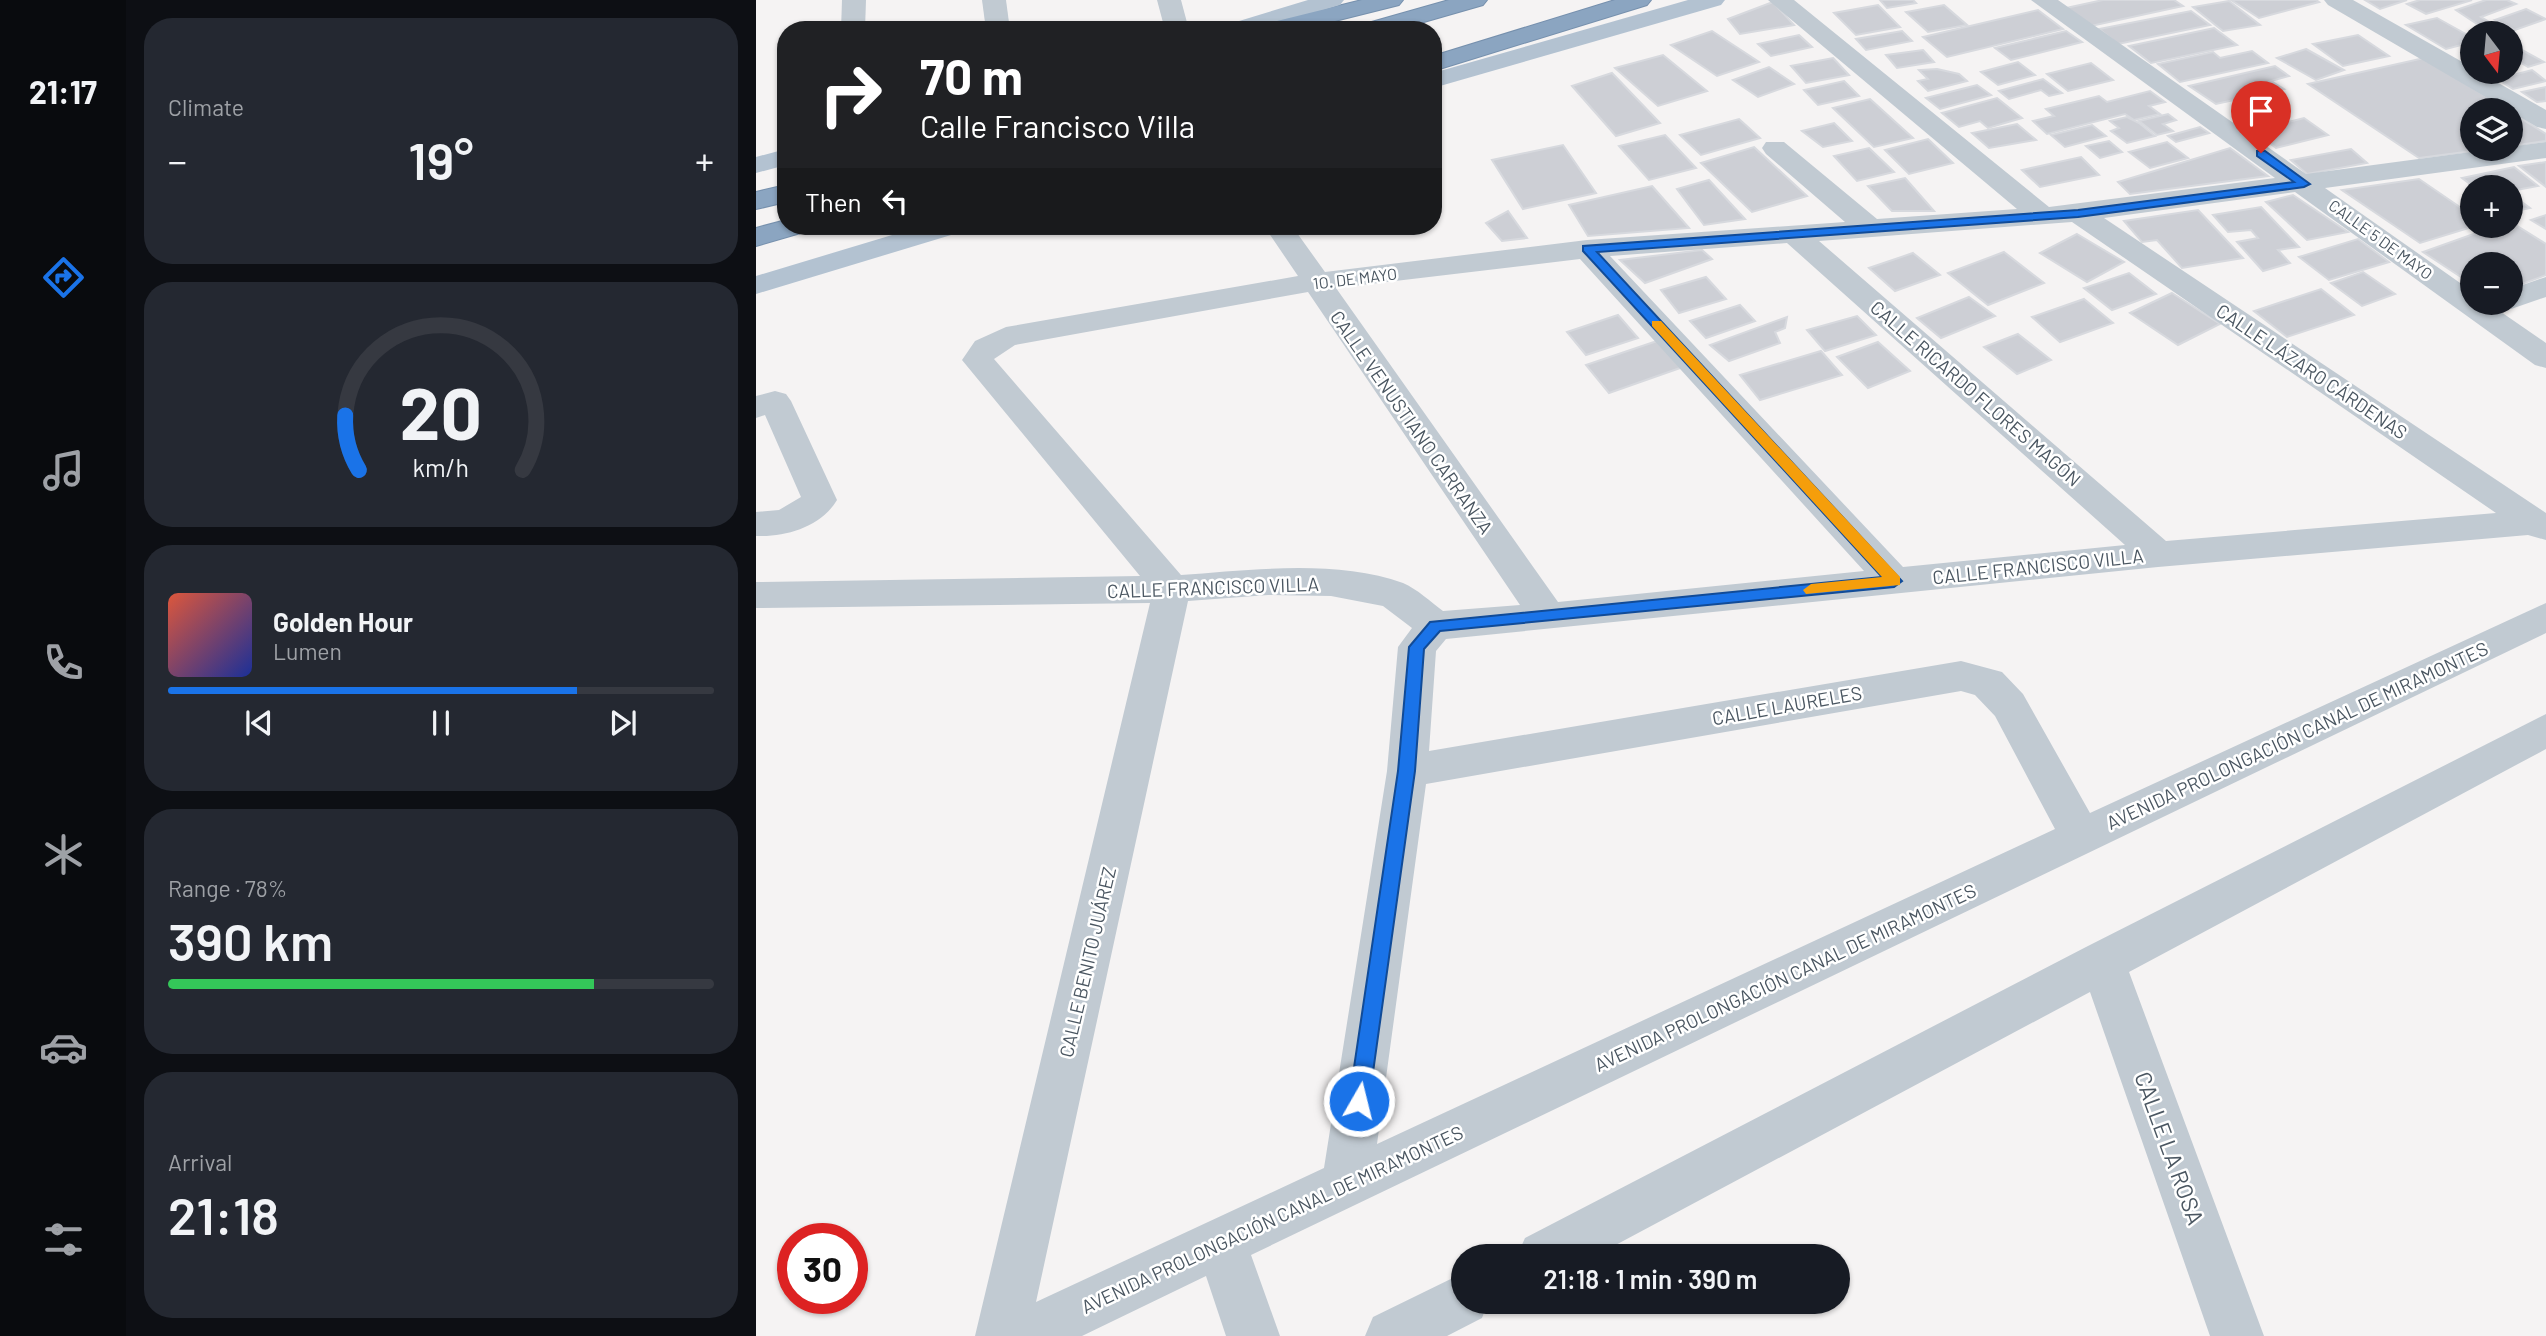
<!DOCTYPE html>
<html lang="en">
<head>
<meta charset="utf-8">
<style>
  :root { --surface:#171b24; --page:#242831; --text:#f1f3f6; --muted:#9ea1a6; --line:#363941; --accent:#1a73e8 }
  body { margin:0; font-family:Barlow,sans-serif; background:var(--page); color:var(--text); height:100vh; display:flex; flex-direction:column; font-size:26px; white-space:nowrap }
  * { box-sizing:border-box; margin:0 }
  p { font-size:23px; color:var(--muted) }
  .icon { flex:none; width:38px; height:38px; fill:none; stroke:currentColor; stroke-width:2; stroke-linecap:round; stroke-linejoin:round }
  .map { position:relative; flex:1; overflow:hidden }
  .details { display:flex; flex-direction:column; gap:18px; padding:18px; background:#0d0f14; width:630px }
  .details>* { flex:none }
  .banner { position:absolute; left:21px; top:21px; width:665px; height:214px; border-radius:28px; box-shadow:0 2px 5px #0004; background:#202124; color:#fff; overflow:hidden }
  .needle { width:46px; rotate:164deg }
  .controls { position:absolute; left:1704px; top:21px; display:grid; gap:14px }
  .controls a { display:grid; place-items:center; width:63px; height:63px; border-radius:50%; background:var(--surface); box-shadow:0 2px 5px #0004; font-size:35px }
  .speed { position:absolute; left:21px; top:1223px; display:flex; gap:14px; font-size:35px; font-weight:700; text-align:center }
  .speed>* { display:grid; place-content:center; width:91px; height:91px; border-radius:50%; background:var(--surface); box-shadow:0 2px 5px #0004; line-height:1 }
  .speed .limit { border:10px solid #d22; background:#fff; color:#111 }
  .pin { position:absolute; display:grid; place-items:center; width:60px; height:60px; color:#fff; margin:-72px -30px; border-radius:50% 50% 50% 0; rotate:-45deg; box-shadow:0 0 7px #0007 }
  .pin .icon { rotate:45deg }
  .me { position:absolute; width:77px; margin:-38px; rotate:8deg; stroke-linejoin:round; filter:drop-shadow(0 0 5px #0008) }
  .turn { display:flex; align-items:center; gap:24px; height:147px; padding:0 28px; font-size:32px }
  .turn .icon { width:91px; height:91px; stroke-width:2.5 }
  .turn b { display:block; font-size:49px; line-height:60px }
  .then { display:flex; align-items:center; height:66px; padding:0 28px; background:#0003; gap:14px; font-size:26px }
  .big { font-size:52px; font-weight:600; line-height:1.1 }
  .details .widget { flex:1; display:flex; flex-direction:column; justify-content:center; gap:10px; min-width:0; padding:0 24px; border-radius:28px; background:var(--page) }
  .details .dial { align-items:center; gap:0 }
  .dial svg { height:182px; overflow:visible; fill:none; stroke:var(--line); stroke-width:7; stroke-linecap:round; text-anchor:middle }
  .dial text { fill:var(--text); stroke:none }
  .song { display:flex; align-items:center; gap:21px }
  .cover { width:84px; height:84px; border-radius:10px; background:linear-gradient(135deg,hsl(10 70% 55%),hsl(230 70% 35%)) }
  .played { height:7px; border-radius:4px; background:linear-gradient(90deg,var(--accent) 75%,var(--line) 75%) }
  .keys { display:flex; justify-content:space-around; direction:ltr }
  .heat { display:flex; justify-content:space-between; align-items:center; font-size:38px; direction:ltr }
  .charge { height:10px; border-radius:5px; background:linear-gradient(90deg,#34c759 78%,var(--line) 0) }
  .trip { position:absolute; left:695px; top:1244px; width:399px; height:70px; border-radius:35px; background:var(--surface); box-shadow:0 2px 5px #0004; font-weight:600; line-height:70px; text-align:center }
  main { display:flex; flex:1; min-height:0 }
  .dock { display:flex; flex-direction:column; width:126px; justify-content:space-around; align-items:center; background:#090b0e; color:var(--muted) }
  .dock .icon { width:49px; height:49px }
  .dock .active { color:var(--accent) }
  .dock b { font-size:32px; color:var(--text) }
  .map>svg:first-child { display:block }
</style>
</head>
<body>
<main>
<nav class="dock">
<b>21:17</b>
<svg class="icon active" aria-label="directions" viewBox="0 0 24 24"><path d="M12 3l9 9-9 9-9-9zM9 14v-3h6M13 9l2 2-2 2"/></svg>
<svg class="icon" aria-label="music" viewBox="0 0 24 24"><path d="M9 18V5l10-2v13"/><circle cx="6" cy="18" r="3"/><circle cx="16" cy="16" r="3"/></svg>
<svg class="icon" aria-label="phone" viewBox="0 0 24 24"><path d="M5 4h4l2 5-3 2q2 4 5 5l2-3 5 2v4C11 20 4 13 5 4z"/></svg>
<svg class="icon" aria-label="climate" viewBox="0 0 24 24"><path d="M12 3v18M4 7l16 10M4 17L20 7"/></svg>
<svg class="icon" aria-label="car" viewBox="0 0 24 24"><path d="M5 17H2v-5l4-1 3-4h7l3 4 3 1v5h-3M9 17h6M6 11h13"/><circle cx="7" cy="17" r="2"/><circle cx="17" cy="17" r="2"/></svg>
<svg class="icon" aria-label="filters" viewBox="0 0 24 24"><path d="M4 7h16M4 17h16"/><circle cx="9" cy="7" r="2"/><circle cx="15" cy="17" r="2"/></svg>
</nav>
<section class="details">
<div class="widget"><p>Climate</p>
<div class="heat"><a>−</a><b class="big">19°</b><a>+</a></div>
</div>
<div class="widget dial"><svg viewBox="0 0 100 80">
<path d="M14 69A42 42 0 1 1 86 69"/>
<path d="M14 69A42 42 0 0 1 8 45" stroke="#1a73e8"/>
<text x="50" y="56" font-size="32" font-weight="700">20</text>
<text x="50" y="72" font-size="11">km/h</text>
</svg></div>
<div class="widget">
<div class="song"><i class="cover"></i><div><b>Golden Hour</b><p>Lumen</p></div></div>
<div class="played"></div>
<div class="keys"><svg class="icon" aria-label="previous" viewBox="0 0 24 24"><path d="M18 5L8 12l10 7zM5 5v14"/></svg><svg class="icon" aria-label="pause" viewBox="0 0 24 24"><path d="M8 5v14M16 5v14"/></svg><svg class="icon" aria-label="next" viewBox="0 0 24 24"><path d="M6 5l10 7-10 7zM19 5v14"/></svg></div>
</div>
<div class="widget"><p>Range · 78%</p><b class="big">390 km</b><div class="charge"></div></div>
<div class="widget"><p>Arrival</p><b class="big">21:18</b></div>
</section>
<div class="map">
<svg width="1790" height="1336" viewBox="0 0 1790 1336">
  <rect width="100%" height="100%" fill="#f5f3f3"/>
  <g fill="#cdcfd5" stroke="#d7d9de" stroke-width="2">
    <path d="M1124,0H1157L1160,3L1131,8Z"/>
    <path d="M1347,0H1418L1427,6L1335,26L1310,8Z"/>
    <path d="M1475,0H1560L1563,2L1503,18Z"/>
    <path d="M1609,0H1651L1624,9Z"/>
    <path d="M1664,0H1716L1670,14L1651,4Z"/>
    <path d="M1730,0H1751L1760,4L1725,17L1742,27L1730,30L1700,10Z"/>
    <path d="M1473,1L1504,25L1467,31L1437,7Z"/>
    <path d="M1017,2L1038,25L984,34L972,19Z"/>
    <path d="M1122,5L1144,27L1100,35L1078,13Z"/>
    <path d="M1188,5L1211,25L1172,32L1150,12Z"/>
    <path d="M1770,9L1790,19L1759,30L1739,20Z"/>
    <path d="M1282,10L1307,29L1191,57L1167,37Z"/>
    <path d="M1435,11L1454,25L1362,44L1343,29Z"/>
    <path d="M1681,18L1717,38V42L1690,49L1650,25Z"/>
    <path d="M1458,28L1481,45L1395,63L1373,46Z"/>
    <path d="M956,31L1003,62L961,76L915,45Z"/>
    <path d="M1146,31L1156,41L1110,50L1100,39Z"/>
    <path d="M1310,31L1326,42L1255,60L1239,48Z"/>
    <path d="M1043,35L1056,47L1015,56L1002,44Z"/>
    <path d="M1602,35L1633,56L1587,66L1557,44Z"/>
    <path d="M1755,44L1788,62L1772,67L1755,57Z"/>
    <path d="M1550,49L1588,70L1560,80L1521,58Z"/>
    <path d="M1167,50L1178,62L1141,68L1130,55Z"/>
    <path d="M1496,51L1512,63L1424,82L1402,64L1457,52L1464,58Z"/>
    <path d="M907,55L951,91L902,106L859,68Z"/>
    <path d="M1077,58L1093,75L1050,83L1035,66Z"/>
    <path d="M1668,58L1752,110H1717V149H1732L1663,158L1552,84Z"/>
    <path d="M1262,62L1279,75L1242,85L1225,72Z"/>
    <path d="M1335,63L1357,80L1312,91L1291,74Z"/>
    <path d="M1519,66L1533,76L1515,81L1528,89L1460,104L1433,86Z"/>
    <path d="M1013,67L1038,84L1002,97L977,80Z"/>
    <path d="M1181,69L1203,74L1211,81L1172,91L1162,81L1172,79L1163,70Z"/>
    <path d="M1776,70L1790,81L1757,89L1741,79Z"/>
    <path d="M856,73L904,123L860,136L816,86Z"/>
    <path d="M1287,79L1306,93L1293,96L1285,90L1253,99L1243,91Z"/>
    <path d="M1088,81L1103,96L1062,105L1048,90Z"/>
    <path d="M1221,85L1235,95L1184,109L1170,98Z"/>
    <path d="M1790,87V101L1781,102L1766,92Z"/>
    <path d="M1394,91L1409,102L1393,106L1404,114L1378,120L1369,114L1291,134L1277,121L1298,116L1290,109L1343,96L1351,102Z"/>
    <path d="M1241,98L1266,118L1232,128L1224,121L1203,127L1186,113Z"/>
    <path d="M1114,99L1157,138L1118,147L1077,108Z"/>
    <path d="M1755,112L1790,134V141L1755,146Z"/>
    <path d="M1412,114L1420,120L1407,124L1417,131L1401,135L1383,121Z"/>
    <path d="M1371,117L1383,123L1399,136L1371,143L1355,131L1363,128L1354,121Z"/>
    <path d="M1548,118L1572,135L1520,148L1497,131Z"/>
    <path d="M983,119L1004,138L945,155L924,135Z"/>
    <path d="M1078,123L1096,141L1067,147L1046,131Z"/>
    <path d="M1261,124L1280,140L1233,148L1216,133Z"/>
    <path d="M1336,125L1350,136L1309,147L1295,135Z"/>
    <path d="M1444,127L1453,133L1420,142L1412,136Z"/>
    <path d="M909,135L940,168L893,180L863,146Z"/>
    <path d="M1172,139L1197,163L1153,174L1129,150Z"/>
    <path d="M1353,141L1366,152L1344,158L1330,146Z"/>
    <path d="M1411,142L1432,158L1394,168L1373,152Z"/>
    <path d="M807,145L840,193L767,209L736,160Z"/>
    <path d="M998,147L1051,196L996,212L945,163Z"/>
    <path d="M1113,148L1138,172L1101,181L1078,156Z"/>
    <path d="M1474,148L1512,176L1374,194L1362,182Z"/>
    <path d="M1595,149L1611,163L1551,174L1535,160Z"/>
    <path d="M1325,157L1343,175L1284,187L1266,170Z"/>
    <path d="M1790,162V187L1763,166Z"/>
    <path d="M1758,167L1782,186L1755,191V187H1718L1706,178Z"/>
    <path d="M1149,178L1178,211H1136L1112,186Z"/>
    <path d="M1663,179L1717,216L1719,226L1664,243L1586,190Z"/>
    <path d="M953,180L989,219L948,225L921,189Z"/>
    <path d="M896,186L933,228L832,236L813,205Z"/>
    <path d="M1755,194L1774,208L1755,212Z"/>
    <path d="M1537,195L1592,232L1551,240L1510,202Z"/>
    <path d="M1505,207L1543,247L1522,250L1534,263L1507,271L1481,242L1502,238L1495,230L1472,232L1457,215Z"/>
    <path d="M1442,210L1487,258L1426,268L1401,240L1386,242L1368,221Z"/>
    <path d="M752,211L771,238L746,241L730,223Z"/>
    <path d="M1790,215V229L1775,220Z"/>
    <path d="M1755,222L1790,244V275L1755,288V264H1717V285L1667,252L1740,226H1755Z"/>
    <path d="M1321,234L1368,262L1331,282L1284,253Z"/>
    <path d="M1602,239L1633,262L1573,280L1543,257Z"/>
    <path d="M946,250L956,259L889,283L864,260Z"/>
    <path d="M1248,252L1288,283L1232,305L1192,273Z"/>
    <path d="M1157,253L1184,275L1139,291L1113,268Z"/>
    <path d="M1607,272L1639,294L1606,306L1575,283Z"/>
    <path d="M1373,273L1400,294L1356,310L1328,288Z"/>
    <path d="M950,277L970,299L923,313L905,290Z"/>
    <path d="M1565,289L1598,315L1531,337L1498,311Z"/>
    <path d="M1416,293L1464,324L1422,345L1374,313Z"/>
    <path d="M1213,297L1239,316L1185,338L1161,318Z"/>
    <path d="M1328,299L1357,323L1304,342L1276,317Z"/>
    <path d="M984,305L999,321L950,338L934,321Z"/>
    <path d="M862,315L882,338L830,355L811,332Z"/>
    <path d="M1101,316L1120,335L1069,351L1051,330Z"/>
    <path d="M1031,317L1029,328L1019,332L1024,343L973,361L954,345Z"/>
    <path d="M1262,334L1295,360L1261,374L1228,347Z"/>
    <path d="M904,340L927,367L853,393L830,365Z"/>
    <path d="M1122,342L1154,371L1112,388L1081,357Z"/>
    <path d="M1065,351L1086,375L1004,400L984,375Z"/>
  </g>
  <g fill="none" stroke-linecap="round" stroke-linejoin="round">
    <defs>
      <g id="highway">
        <path d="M606,0H647L643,5L543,30H501L505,25Z"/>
        <path d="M693,0H731L727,5L640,30H601L605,25Z"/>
        <path d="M859,0H895L891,5L677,71V56Z"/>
        <path d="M30,185V202L0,209V192Z"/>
        <path d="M30,220V226H52L48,232L0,246V228Z"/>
      </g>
    </defs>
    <use href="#highway" stroke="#7690ad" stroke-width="2"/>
    <g fill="#c1cad2" fill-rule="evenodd">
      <path d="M86,0H110L109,30H85Z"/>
      <path d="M226,0H250L254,30H230Z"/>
      <path d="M401,0H425L433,30H409Z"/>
      <path d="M1012,0H1038L1293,207L1519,178L1275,0H1302L1550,174L1790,142V158L1569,188L1717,292V303H1732L1790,343V368L1779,365L1539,192L1348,218L1790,513V540L1772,535L1402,567L690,639L680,651L673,751L1205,661L1246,672L1267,694L1334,813L1790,603V633L495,1255L524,1336H470L450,1276L326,1336H219L394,603L0,608V582L384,576L206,360L219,341L250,327L542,276L508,226H536L569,272L831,240L1089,222L1010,154L1006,148L1010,142H1028L1121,219L1261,209ZM1316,222L1740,513L1410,541L1063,241ZM1031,243L1369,545L1147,567L854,256ZM824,259L1108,571L802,602L580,288ZM552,292L764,605L687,611C675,602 661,589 647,583C580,559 494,570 425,575L238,359L259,345ZM512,595L575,596L627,606L656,628L642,647L631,771L568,1168L280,1302L432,601ZM1205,691L1219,695L1239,716L1299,829L621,1144L670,784Z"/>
      <path d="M1568,0H1597L1717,68V72H1723L1790,110V129L1781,127L1572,5Z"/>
      <path d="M1790,277V297L1755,309L1742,303H1755V289Z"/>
      <path d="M19,391L30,394L35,401L81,500C65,527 30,537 0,536V512L23,510L45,497L9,415L0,418V396Z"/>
      <path d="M1790,714V749L1373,972L1508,1336H1454L1334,992L839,1256H761L769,1238L1330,947Z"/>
      <path d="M707,1273V1302H732L726,1318L691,1336H609L617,1317Z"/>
    </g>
    <g fill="#b3c2d1" fill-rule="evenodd">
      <path d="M552,0H588L584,5L504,30H466L470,25Z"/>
      <path d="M932,0H969L965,5L677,88V73Z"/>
      <path d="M30,149V165L0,173V157Z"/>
      <path d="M166,226H209L205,232L0,294V276Z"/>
    </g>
    <use href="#highway" fill="#8ba5c1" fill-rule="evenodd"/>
  </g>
  <path fill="#1a73e8" stroke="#114b97" stroke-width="2" d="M1501,151H1509L1554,184L1548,187L1322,217L841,252L1146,581L1138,587L684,631L668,649L659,771L613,1101L610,1108L603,1110L596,1108L593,1101L642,771L653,647L674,622L1126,577L827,251V246L1322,210L1538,182L1501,156Z"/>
  <path fill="#f59e0b" d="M896,321H905L1144,577V585L1050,594L1047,590L1055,584L1126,577L896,326Z"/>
  <g text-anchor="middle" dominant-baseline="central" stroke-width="5" stroke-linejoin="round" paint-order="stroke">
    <g font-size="16" fill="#4a5661" stroke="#fff">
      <text transform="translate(1625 239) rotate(36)">CALLE 5 DE MAYO</text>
      <text transform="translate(599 278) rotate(-7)">1O. DE MAYO</text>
    </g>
    <g font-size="19" fill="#4a5661" stroke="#fff">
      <text transform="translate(1556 371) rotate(34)">CALLE LÁZARO CÁRDENAS</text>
      <text transform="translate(1220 393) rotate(41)">CALLE RICARDO FLORES MAGÓN</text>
      <text transform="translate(656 422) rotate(55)">CALLE VENUSTIANO CARRANZA</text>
      <text transform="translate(1282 566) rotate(-6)">CALLE FRANCISCO VILLA</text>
      <text transform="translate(457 587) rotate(-2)">CALLE FRANCISCO VILLA</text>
      <text transform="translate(1031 705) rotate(-10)">CALLE LAURELES</text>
      <text transform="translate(1541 735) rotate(-25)">AVENIDA PROLONGACIÓN CANAL DE MIRAMONTES</text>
      <text transform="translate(331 962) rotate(-77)">CALLE BENITO JUÁREZ</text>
      <text transform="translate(1029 977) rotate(-25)">AVENIDA PROLONGACIÓN CANAL DE MIRAMONTES</text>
      <text transform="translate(516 1219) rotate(-25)">AVENIDA PROLONGACIÓN CANAL DE MIRAMONTES</text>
    </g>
    <g font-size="23" fill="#4a5661" stroke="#fff">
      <text transform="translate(1414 1148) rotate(70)">CALLE LA ROSA</text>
    </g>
  </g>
</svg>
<div class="controls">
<a><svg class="needle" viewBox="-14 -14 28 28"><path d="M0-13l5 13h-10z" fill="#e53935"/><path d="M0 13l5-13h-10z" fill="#9ea1a6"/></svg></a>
<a><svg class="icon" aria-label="layers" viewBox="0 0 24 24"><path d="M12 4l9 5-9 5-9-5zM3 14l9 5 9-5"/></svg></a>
<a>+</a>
<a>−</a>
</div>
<div class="speed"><div class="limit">30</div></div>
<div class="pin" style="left:1505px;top:153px;background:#d93025"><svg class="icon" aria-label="arrive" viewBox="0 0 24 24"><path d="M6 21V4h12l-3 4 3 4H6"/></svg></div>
<svg class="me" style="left:603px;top:1101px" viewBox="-20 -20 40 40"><circle r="17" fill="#1a73e8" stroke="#fff" stroke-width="3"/><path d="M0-11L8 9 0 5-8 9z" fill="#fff"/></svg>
<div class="trip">21:18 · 1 min · 390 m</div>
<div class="banner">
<div class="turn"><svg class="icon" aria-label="right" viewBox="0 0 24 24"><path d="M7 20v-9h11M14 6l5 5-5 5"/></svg><div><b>70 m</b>Calle Francisco Villa</div></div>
<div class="then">Then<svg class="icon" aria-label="left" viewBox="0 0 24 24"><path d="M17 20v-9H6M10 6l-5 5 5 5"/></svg></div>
</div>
</div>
</main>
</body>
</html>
